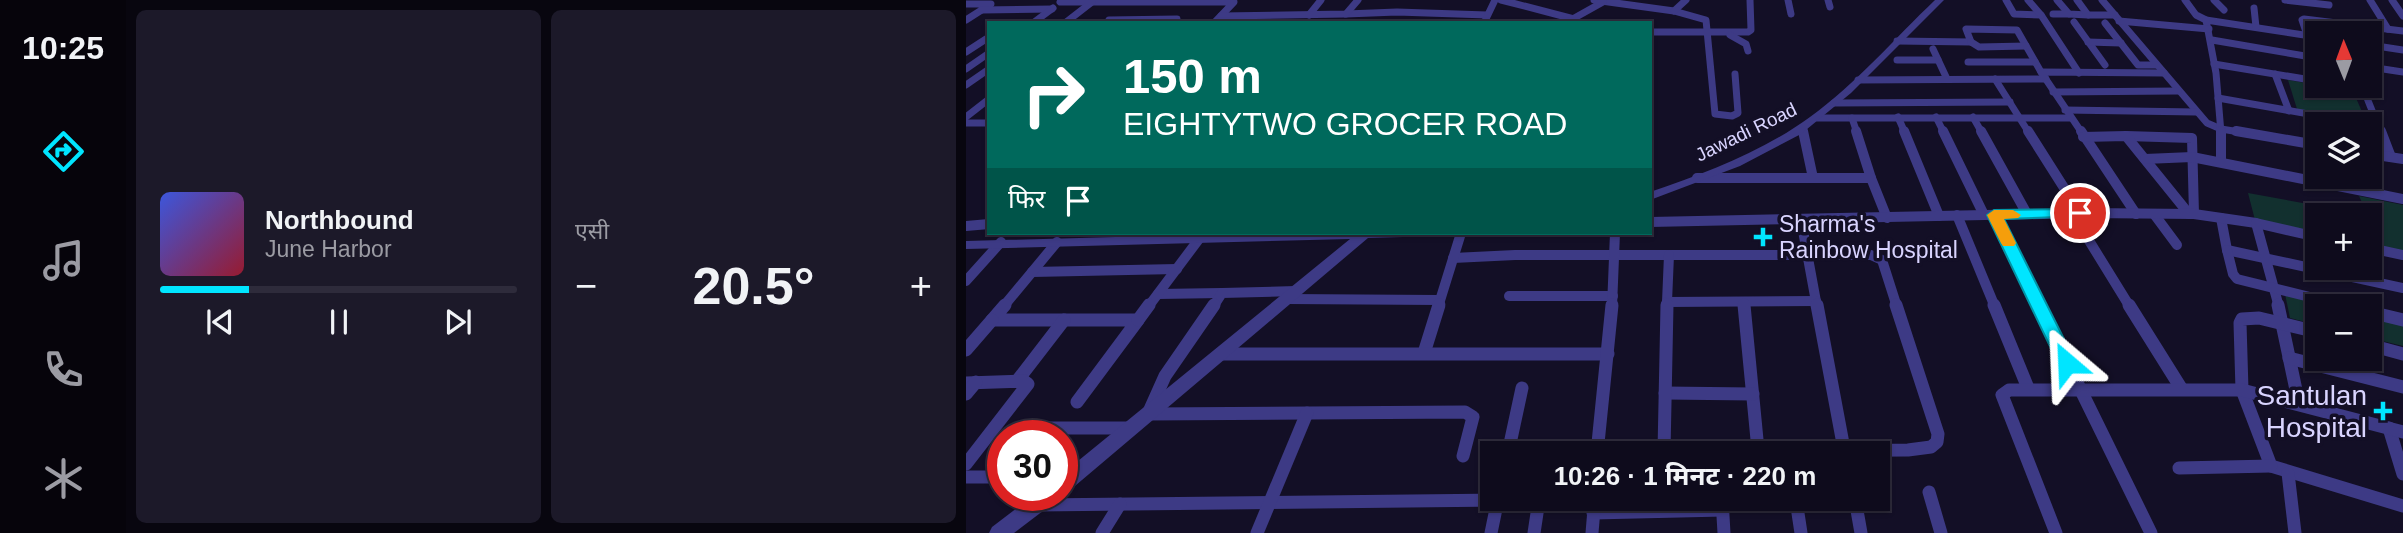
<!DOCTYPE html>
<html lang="hi">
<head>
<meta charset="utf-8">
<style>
  :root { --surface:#0e0b1c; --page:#1c1929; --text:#f1f3f6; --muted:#9b9ba3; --line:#2e2b3b; --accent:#00e5ff }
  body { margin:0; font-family:Arial,"Noto Sans Devanagari",sans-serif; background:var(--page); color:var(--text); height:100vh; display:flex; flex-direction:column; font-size:26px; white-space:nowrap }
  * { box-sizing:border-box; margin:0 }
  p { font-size:23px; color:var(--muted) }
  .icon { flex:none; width:38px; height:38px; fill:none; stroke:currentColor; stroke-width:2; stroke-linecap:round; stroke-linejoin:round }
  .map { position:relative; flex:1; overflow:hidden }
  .details { display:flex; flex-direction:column; gap:10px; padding:10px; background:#08060f; width:840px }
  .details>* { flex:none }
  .banner { position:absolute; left:21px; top:21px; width:665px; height:214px; border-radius:0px; box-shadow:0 2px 5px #0004,0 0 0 2px var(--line); background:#00695c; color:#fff; overflow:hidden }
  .needle { width:46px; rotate:359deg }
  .controls { position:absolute; left:1339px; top:21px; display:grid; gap:14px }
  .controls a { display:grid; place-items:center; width:77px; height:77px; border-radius:0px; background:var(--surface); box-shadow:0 2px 5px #0004,0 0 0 2px var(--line); font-size:35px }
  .speed { position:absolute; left:21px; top:420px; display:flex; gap:14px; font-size:35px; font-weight:700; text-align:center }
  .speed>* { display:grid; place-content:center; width:91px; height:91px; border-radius:50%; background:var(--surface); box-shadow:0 2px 5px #0004,0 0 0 2px var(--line); line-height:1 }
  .speed .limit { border:10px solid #d22; background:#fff; color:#111 }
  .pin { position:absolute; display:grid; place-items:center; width:60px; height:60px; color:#fff; margin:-30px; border:4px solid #fff; border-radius:50%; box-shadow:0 2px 7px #0007 }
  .me { position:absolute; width:77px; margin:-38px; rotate:334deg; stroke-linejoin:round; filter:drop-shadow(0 0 5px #0008) }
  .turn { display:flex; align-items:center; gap:24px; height:147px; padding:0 21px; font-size:32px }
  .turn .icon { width:91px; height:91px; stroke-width:2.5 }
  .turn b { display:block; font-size:49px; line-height:60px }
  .then { display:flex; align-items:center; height:66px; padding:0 21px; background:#0003; gap:14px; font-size:26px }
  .big { font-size:52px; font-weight:700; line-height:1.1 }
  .details .tile { flex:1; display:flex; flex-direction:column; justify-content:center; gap:10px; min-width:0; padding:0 24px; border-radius:10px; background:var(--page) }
  .song { display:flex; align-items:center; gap:21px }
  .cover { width:84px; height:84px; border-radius:10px; background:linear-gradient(135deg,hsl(230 70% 55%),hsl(350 70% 35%)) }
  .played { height:7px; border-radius:4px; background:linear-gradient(90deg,var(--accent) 25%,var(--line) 25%) }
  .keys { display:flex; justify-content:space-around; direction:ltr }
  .heat { display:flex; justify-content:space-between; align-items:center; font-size:38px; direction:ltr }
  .details .tiles { flex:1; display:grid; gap:10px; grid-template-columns:repeat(2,1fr) }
  .trip { position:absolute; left:514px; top:441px; width:410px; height:70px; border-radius:0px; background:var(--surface); box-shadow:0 2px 5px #0004,0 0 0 2px var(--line); font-weight:700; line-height:70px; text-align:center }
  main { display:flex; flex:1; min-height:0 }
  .tab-bar { display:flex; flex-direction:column; width:126px; justify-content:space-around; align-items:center; background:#06040b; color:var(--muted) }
  .tab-bar .icon { width:49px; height:49px }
  .tab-bar .on { color:var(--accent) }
  .tab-bar b { font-size:32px; color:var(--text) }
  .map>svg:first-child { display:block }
</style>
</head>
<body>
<main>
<nav class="tab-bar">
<b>10:25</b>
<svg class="icon on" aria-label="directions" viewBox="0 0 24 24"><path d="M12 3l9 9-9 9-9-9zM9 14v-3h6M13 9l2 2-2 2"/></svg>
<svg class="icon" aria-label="music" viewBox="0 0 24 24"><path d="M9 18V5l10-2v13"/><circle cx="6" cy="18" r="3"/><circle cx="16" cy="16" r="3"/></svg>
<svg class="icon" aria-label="phone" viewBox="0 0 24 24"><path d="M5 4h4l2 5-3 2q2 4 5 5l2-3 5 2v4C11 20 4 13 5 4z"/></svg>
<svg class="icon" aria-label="climate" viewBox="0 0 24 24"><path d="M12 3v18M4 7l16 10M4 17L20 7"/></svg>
</nav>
<section class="details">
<div class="tiles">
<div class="tile">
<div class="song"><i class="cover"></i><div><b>Northbound</b><p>June Harbor</p></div></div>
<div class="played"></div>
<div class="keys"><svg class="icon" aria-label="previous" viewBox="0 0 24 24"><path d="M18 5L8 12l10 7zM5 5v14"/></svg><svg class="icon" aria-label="pause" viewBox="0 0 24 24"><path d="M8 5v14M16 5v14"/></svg><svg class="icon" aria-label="next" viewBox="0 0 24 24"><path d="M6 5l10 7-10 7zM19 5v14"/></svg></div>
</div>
<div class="tile"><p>एसी</p>
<div class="heat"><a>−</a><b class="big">20.5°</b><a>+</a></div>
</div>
</div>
</section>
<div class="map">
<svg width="1437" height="533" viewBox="0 0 1437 533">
  <rect width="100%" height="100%" fill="#130f26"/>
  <g fill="#12302f">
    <path d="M1322,80L1387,91L1400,121L1331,109Z"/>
    <path d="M1282,193L1402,215L1393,196L1437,205V251L1404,244V215H1351V233L1289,220Z"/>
    <path d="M1319,294L1372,306H1351V325L1324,318Z"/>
    <path d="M1404,314L1437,322V346L1404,338Z"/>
  </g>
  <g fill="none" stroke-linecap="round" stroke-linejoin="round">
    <g stroke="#3d3a85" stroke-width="7">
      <path d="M95,0L94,2H268L248,23"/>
      <path d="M535,0L608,19"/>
      <path d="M628,0L708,11L740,20L749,114L766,116L772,113L769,74"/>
      <path d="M822,0L825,14"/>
      <path d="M862,0L864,7"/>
      <path d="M1040,0L1048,14L1075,15L1113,73"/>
      <path d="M1062,0L1075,15"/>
      <path d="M1091,0L1103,14L1122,15"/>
      <path d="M1111,0L1122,15H1149"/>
      <path d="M1136,0L1241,123L1255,129L1280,133"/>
      <path d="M1219,0L1230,15L1240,20L1351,37"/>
      <path d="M1248,0L1258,10"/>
      <path d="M1319,0L1363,5"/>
      <path d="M1404,0L1422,29"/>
      <path d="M1426,0L1437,16"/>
      <path d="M0,4H25L0,20"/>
      <path d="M1288,8L1290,27"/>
      <path d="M16,10L86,9"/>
      <path d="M708,11L720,0"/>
      <path d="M380,14L431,12L521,15"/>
      <path d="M1087,14H1103"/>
      <path d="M343,15L355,0"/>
      <path d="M255,16L380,14L392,0"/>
      <path d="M143,20L211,19"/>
      <path d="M1240,20L1250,73L1255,133"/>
      <path d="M603,21L637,2"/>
      <path d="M1153,21L1243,29"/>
      <path d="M1108,22L1139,65"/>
      <path d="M67,23L87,8"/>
      <path d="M99,23L126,2"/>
      <path d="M518,23L529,0"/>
      <path d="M1139,23L1172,65H1190"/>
      <path d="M684,32H782L785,30L784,0"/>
      <path d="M764,35L780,44L782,51"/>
      <path d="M1341,35L1336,20L1338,19L1437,31"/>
      <path d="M1246,40L1351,58"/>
      <path d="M931,41L1005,42L1000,29L1051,30L1075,72"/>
      <path d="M1005,42L1013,47L1060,46"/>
      <path d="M1122,42L1155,43"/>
      <path d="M1404,45L1437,50"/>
      <path d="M967,49L981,79"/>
      <path d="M0,52L20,39"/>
      <path d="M931,60H972"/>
      <path d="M1002,62H1069"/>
      <path d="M1248,64L1351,81"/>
      <path d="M1404,67L1437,72"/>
      <path d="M0,69L23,53"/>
      <path d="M1309,74L1323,111"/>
      <path d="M1029,79L1063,133"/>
      <path d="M892,80L1080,79"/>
      <path d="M0,85L23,69"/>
      <path d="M1381,86L1397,88L1415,133"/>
      <path d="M1087,92L1212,91"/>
      <path d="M1252,98L1399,124"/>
      <path d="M868,103L1044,102"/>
      <path d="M1099,110L1230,112"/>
      <path d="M0,117L23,99"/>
      <path d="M932,117L939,133"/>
      <path d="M970,117L978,133"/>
      <path d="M1007,117L1016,133"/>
      <path d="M851,118H886L891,133"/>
      <path d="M886,118H1104"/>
      <path d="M0,123H23"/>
      <path d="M836,128L837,133"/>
      <path d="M1116,133L1075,72L1198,73"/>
    </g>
    <g stroke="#3d3a85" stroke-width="10">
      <path d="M837,131L847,178"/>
      <path d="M890,131L905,178"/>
      <path d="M938,131L973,216"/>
      <path d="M977,131L1018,215"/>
      <path d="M1015,131L1061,214"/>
      <path d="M1062,131L1114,213"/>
      <path d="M1115,131L1170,214"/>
      <path d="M1255,131V162"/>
      <path d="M1270,131L1351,145"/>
      <path d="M1415,131L1425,157"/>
      <path d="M1160,136L1226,138L1228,214"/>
      <path d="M1117,137L1160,136L1223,214"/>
      <path d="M1404,154L1437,159"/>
      <path d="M1179,159L1226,157L1437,199"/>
      <path d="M731,178H905L921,218"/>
      <path d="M1106,213L1164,307"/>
      <path d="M1188,214L1211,245"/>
      <path d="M991,215L1029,307"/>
      <path d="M1029,215L1074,307"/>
      <path d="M1255,218L1261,250L1437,288"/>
      <path d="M835,220L851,307"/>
      <path d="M684,222L1121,213L1228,214L1290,223L1351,237"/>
      <path d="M1290,223L1313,307"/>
      <path d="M0,226L23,224"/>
      <path d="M1404,248L1437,255"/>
      <path d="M1261,250L1267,274L1271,279L1380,306"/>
      <path d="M487,258L549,255H905L916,260L931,307"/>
      <path d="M66,272L211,269"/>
      <path d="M0,281L35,242"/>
      <path d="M192,294L256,293"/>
      <path d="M543,296H647"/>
      <path d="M321,299L473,300"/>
      <path d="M701,302L703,255"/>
      <path d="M778,302V307"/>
      <path d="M37,307L91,242"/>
      <path d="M182,307L233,239"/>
      <path d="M247,307L256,293L330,291"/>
      <path d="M472,307L495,233"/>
      <path d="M646,307L649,233"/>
      <path d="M701,307V302L850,301"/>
    </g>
    <g stroke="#3d3a85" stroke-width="13">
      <path d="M39,305L26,320H172L111,402"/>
      <path d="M248,305L199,376L182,414L499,412L507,417L497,456"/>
      <path d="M778,305L792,450"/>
      <path d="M851,305L878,449"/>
      <path d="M1028,305L1062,388"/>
      <path d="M1073,305L1185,533"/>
      <path d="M1163,305L1215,388"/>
      <path d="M1312,305L1333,404"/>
      <path d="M1375,305L1380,306"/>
      <path d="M1404,312L1437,320"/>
      <path d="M172,320L183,305"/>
      <path d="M1351,332L1293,318L1276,319L1274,323L1276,390L1305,466L1437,506"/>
      <path d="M1404,345L1437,354"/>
      <path d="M0,350L26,320"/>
      <path d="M458,353L473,305"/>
      <path d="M254,354H642"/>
      <path d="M1323,358L1437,387"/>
      <path d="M51,381L98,320"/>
      <path d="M0,383L58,381L62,384L0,464"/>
      <path d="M699,393L787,394"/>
      <path d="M0,394L10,382"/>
      <path d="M63,428H164"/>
      <path d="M1423,428L1437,474"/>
      <path d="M698,451L701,305"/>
      <path d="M631,452L942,450L965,447L971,442L972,434L930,305"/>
      <path d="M542,453L556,388"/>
      <path d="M631,453L646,305"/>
      <path d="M1213,468L1305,466"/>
      <path d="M1322,473L1329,533"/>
      <path d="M0,477H37"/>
      <path d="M963,492L975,533"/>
      <path d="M756,499L758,533"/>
      <path d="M889,499L895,533"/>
      <path d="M830,500L835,533"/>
      <path d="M71,505L628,499"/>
      <path d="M627,513L757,510"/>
      <path d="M136,533L154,504"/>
      <path d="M291,533L341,413"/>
      <path d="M525,533L532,499"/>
      <path d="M568,533L573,500"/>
      <path d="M626,533L628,509"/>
      <path d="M1090,533L1036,395L1043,390H1276L1437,432"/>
    </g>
    <g fill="#3d3a85" fill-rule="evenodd">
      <path d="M969,0H978L885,93L835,134L774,166L684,200V192C740,173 796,152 844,117C890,84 928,39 969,0Z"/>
      <path d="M293,233H444L437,237L402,238L103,491L96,493V474L384,239L0,249V241Z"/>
      <path d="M68,495H92L90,501L48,533H23L26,527Z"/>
    </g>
  </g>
  <path fill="#00e5ff" stroke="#0095a6" stroke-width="2" d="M1114,209L1121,213L1119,216L1038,219L1110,363L1108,368H1095L1092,363L1021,215L1028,210Z"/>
  <path fill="#f59e0b" d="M1028,210H1047L1055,215L1052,218L1038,219L1050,243L1048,246H1037L1035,243L1021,215Z"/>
  <g fill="#00e5ff" stroke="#130f26" stroke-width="2.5">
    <path d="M793.5 226.5h7v7h7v7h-7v7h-7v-7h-7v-7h7z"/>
    <path d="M1413.5 400.5h7v7h7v7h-7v7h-7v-7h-7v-7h7z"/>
  </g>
  <g text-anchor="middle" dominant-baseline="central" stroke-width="7" stroke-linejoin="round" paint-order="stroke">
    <g font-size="19" fill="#d9d4ff" stroke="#130f26">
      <text transform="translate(780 132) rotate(-26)">Jawadi Road</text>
    </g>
    <g font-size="23" fill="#d9d4ff" stroke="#130f26" text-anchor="start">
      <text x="813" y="224">Sharma's<tspan x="813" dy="26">Rainbow Hospital</tspan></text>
    </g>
    <g font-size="28" fill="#d9d4ff" stroke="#130f26" text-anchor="end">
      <text x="1401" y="395">Santulan<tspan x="1401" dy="32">Hospital</tspan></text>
    </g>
  </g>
</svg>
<div class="controls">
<a><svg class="needle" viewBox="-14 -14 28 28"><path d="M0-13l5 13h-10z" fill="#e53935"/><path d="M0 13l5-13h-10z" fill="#9b9ba3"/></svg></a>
<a><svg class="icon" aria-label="layers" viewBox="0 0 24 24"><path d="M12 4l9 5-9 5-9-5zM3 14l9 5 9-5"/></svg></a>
<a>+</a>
<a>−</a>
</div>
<div class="speed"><div class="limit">30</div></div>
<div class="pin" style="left:1114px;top:213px;background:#d93025"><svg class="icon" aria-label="arrive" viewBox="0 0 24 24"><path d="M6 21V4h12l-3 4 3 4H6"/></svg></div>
<svg class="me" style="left:1101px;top:363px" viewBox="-20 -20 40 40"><path d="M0-17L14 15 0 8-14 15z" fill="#00e5ff" stroke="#fff" stroke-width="4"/></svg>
<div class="trip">10:26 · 1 मिनट · 220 m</div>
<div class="banner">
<div class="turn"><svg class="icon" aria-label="right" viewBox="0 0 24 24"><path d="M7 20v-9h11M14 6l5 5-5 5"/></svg><div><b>150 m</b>EIGHTYTWO GROCER ROAD</div></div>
<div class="then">फिर<svg class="icon" aria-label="arrive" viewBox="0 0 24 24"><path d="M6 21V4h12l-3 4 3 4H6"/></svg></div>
</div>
</div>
</main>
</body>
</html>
